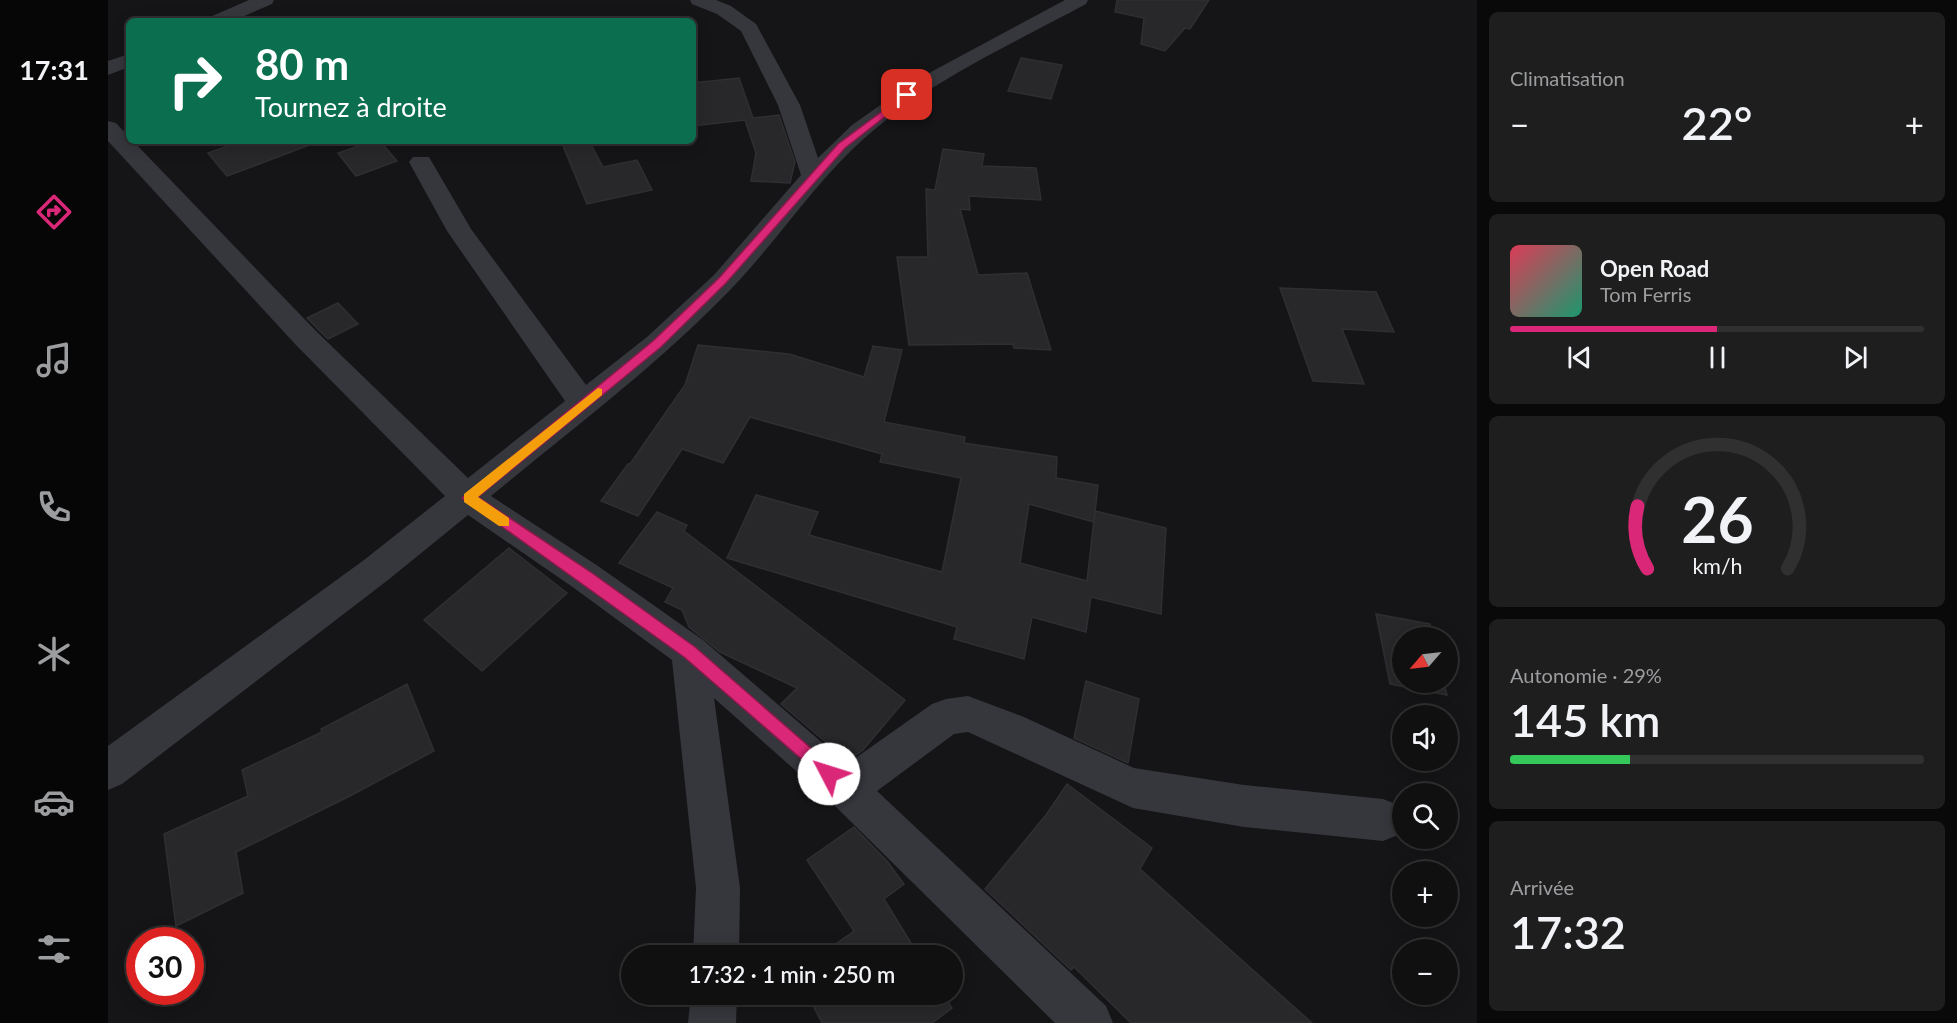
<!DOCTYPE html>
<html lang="fr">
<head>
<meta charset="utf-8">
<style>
  :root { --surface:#101011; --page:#1e1e1f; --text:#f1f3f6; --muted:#9c9d9f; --line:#303031; --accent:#db2777 }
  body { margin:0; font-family:Lato,sans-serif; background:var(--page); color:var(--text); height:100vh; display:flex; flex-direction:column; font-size:22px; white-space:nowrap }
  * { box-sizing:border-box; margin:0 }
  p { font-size:20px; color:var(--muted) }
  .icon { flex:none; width:33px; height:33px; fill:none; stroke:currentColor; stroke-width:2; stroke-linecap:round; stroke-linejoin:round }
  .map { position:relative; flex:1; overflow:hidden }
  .details { display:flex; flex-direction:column; gap:12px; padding:12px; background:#090909; width:480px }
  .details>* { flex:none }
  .guide { position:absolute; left:18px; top:18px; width:570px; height:126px; border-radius:9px; box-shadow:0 3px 15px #0003,0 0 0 2px var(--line); background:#0b6e4f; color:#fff; overflow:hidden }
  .needle { width:39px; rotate:242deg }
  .controls { position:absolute; left:1284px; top:627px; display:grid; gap:12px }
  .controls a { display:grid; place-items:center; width:66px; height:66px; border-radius:50%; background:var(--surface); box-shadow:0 3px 15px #0003,0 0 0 2px var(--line); font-size:30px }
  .speed { position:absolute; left:18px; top:927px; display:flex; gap:12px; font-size:30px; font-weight:700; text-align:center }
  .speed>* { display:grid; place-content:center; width:78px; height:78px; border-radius:50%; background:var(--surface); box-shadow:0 3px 15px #0003,0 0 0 2px var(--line); line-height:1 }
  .speed .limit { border:9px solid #d22; background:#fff; color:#111 }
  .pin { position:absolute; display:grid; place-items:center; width:51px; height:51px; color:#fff; margin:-26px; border-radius:12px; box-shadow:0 3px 9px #0006 }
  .me { position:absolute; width:66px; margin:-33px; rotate:310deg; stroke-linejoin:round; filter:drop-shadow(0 0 4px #0008) }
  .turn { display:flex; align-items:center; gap:21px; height:126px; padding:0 30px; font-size:27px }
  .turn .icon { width:78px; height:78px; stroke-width:2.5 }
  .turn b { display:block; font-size:42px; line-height:51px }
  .big { font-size:45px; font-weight:600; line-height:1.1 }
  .details .tile { flex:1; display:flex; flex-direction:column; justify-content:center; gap:9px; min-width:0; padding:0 21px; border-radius:9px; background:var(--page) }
  .details .dial { align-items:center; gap:0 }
  .dial svg { height:156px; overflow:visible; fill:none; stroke:var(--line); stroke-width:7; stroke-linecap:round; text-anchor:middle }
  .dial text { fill:var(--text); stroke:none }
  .song { display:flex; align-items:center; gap:18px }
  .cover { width:72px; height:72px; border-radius:9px; background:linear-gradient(135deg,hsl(350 70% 55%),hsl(160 70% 35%)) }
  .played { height:6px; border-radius:3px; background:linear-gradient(90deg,var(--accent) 50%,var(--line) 50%) }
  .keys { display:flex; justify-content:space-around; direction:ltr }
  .heat { display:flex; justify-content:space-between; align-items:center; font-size:33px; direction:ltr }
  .charge { height:9px; border-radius:4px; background:linear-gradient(90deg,#34c759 29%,var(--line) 0) }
  .trip { position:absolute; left:513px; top:945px; width:342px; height:60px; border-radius:30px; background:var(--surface); box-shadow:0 3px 15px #0003,0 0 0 2px var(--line); font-weight:600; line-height:60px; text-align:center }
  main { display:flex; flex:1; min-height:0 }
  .dock { display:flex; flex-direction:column; width:108px; justify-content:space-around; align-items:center; background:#060607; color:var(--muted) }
  .dock .icon { width:42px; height:42px }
  .dock .active { color:var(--accent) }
  .dock b { font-size:27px; color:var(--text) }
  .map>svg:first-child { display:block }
</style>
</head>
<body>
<main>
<nav class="dock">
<b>17:31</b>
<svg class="icon active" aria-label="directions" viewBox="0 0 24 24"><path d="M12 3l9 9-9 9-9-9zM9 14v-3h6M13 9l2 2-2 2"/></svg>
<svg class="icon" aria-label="music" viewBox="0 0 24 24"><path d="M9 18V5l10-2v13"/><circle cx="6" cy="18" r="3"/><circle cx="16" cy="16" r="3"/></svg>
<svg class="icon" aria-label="phone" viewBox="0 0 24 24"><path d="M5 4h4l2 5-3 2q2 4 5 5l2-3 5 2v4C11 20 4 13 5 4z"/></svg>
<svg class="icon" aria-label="climate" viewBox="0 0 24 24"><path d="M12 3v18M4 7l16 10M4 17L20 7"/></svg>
<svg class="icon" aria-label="car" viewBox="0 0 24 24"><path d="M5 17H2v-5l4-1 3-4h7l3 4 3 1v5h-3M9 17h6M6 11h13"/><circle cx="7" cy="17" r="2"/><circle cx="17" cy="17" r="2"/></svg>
<svg class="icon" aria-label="filters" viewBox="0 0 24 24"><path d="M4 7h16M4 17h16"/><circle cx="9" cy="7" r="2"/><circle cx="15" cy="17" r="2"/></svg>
</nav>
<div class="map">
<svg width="1369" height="1023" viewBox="0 0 1369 1023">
  <rect width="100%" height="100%" fill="#151517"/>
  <g fill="#28282b" stroke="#2f2f33" stroke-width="1.5">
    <path d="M1009,0H1101L1082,29L1077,28L1057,51L1033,44L1036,18L1007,12Z"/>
    <path d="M913,58L954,65L943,99L900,91Z"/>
    <path d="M631,78L645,118L671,115L687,162L682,183L643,181L648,153L637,120L585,126V83Z"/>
    <path d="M133,141H203L204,144L119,176L100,153Z"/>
    <path d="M265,141H272L289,161L248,176L230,153Z"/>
    <path d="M453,141H481L495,167L529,160L544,190L479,204Z"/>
    <path d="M835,149L876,154L874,166L928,168L933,200L861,196L862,210L852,209L870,275L919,273L943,350L906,348L905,344L801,345L789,257H820L818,189L827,190Z"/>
    <path d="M1172,288L1268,292L1286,332L1234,329L1256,384L1205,381Z"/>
    <path d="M230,303L250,324L220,339L199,318Z"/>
    <path d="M590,345L681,354L756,377L765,346L794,350L776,422L857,437L856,443L949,457L948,478L990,485L986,522L921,504L912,563L979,581L987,511L1058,528L1053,614L983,597L978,632L924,617L916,659L846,639L849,627L619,558L648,495L710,512L701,535L834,572L853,478L772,462L774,454L642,417L615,463L574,449L530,516L493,501L520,464H522L577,385Z"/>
    <path d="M549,512L579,525L576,531L797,700L755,750L740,761L673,704L689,688L612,652L581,627L574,610L557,602L565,588L511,563Z"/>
    <path d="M401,548L459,593L374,671L316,620Z"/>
    <path d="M1268,614L1322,624L1325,638H1294V682H1336L1339,695L1282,684Z"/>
    <path d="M978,681L1031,699L1020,763L966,738Z"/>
    <path d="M299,684L326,751L240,797L128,852L135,893L68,926L56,834L140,796L134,770L214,732L213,729Z"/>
    <path d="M959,784L1044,848L1032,869L1204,1023H1023L966,967L963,970L877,889L938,815Z"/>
    <path d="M746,827L779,861L796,884L776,899L811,956H711L746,931L699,860Z"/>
    <path d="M699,994H835L844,1008L824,1023H714Z"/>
  </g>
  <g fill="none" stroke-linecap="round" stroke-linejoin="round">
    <g fill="#36373d" fill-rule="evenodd">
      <path d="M141,0H166L164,4L125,21H99L102,17Z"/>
      <path d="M582,0H608L623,6L648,24L692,105L710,158L744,125L808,80L957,0H980L978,4C904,44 823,80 760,135C708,180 671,239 624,288C550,365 464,429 383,496L490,566L595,640L739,764L824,704L838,699L860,696L916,717L1026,768L1136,785L1275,799L1290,805L1294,817L1290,835L1275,841L1136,827L1025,808L860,732L846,734L769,791L998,1006L1005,1023H947L724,803L606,698L632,888L631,956H585L588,888L564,660L466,588L360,515L280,580L14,784L0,790V746L256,560L337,496L188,345L0,141V121L8,123L21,137V141H25L208,331L360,478L457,401L339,231L301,162L305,157H321L363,229L478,385L539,337L606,275L693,175L670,105L633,31L609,14L584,4Z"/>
      <path d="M21,54V67L0,75V61Z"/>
      <path d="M583,994H629L628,1023H580Z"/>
    </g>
  </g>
  <path fill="#db2777" stroke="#8e194d" stroke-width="1.5" d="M799,93L803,95L802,97L737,148L618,283L553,347L370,497L484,573L587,647L727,769L729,774L727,780L721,783L576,657L354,498L545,341L611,278L730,144Z"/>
  <path fill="#f59e0b" d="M490,388L494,389V395L370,497L401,518V526H391L356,502V494Z"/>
</svg>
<div class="controls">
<a><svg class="needle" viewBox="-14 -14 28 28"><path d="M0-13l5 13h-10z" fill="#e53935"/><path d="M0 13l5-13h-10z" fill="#9c9d9f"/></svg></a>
<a><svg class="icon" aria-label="sound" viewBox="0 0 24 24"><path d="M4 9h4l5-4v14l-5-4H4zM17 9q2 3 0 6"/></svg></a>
<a><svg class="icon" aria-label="search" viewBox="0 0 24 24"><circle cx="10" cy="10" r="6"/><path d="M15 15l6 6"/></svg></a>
<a>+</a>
<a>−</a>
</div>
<div class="speed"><div class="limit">30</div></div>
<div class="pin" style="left:799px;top:95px;background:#d93025"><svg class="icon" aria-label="arrive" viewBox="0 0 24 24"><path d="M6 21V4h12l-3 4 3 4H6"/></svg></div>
<svg class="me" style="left:721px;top:774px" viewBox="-20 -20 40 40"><circle r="19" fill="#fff"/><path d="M0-13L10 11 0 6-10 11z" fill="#db2777"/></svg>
<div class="trip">17:32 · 1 min · 250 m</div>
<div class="guide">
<div class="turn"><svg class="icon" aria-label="right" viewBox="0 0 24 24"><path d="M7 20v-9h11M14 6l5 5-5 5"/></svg><div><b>80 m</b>Tournez à droite</div></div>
</div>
</div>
<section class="details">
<div class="tile"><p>Climatisation</p>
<div class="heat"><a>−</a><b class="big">22°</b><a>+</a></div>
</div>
<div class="tile">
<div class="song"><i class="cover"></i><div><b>Open Road</b><p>Tom Ferris</p></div></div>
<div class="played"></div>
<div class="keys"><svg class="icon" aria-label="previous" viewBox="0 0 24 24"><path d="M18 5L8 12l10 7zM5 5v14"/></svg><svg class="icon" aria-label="pause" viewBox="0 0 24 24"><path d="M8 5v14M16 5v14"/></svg><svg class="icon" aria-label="next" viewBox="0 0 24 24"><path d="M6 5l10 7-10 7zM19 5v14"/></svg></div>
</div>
<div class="tile dial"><svg viewBox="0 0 100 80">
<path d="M14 69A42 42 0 1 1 86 69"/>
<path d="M14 69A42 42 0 0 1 9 37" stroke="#db2777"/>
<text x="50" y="56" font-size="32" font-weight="700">26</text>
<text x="50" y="72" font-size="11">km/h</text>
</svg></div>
<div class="tile"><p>Autonomie · 29%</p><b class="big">145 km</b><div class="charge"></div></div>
<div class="tile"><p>Arrivée</p><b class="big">17:32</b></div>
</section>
</main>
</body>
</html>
